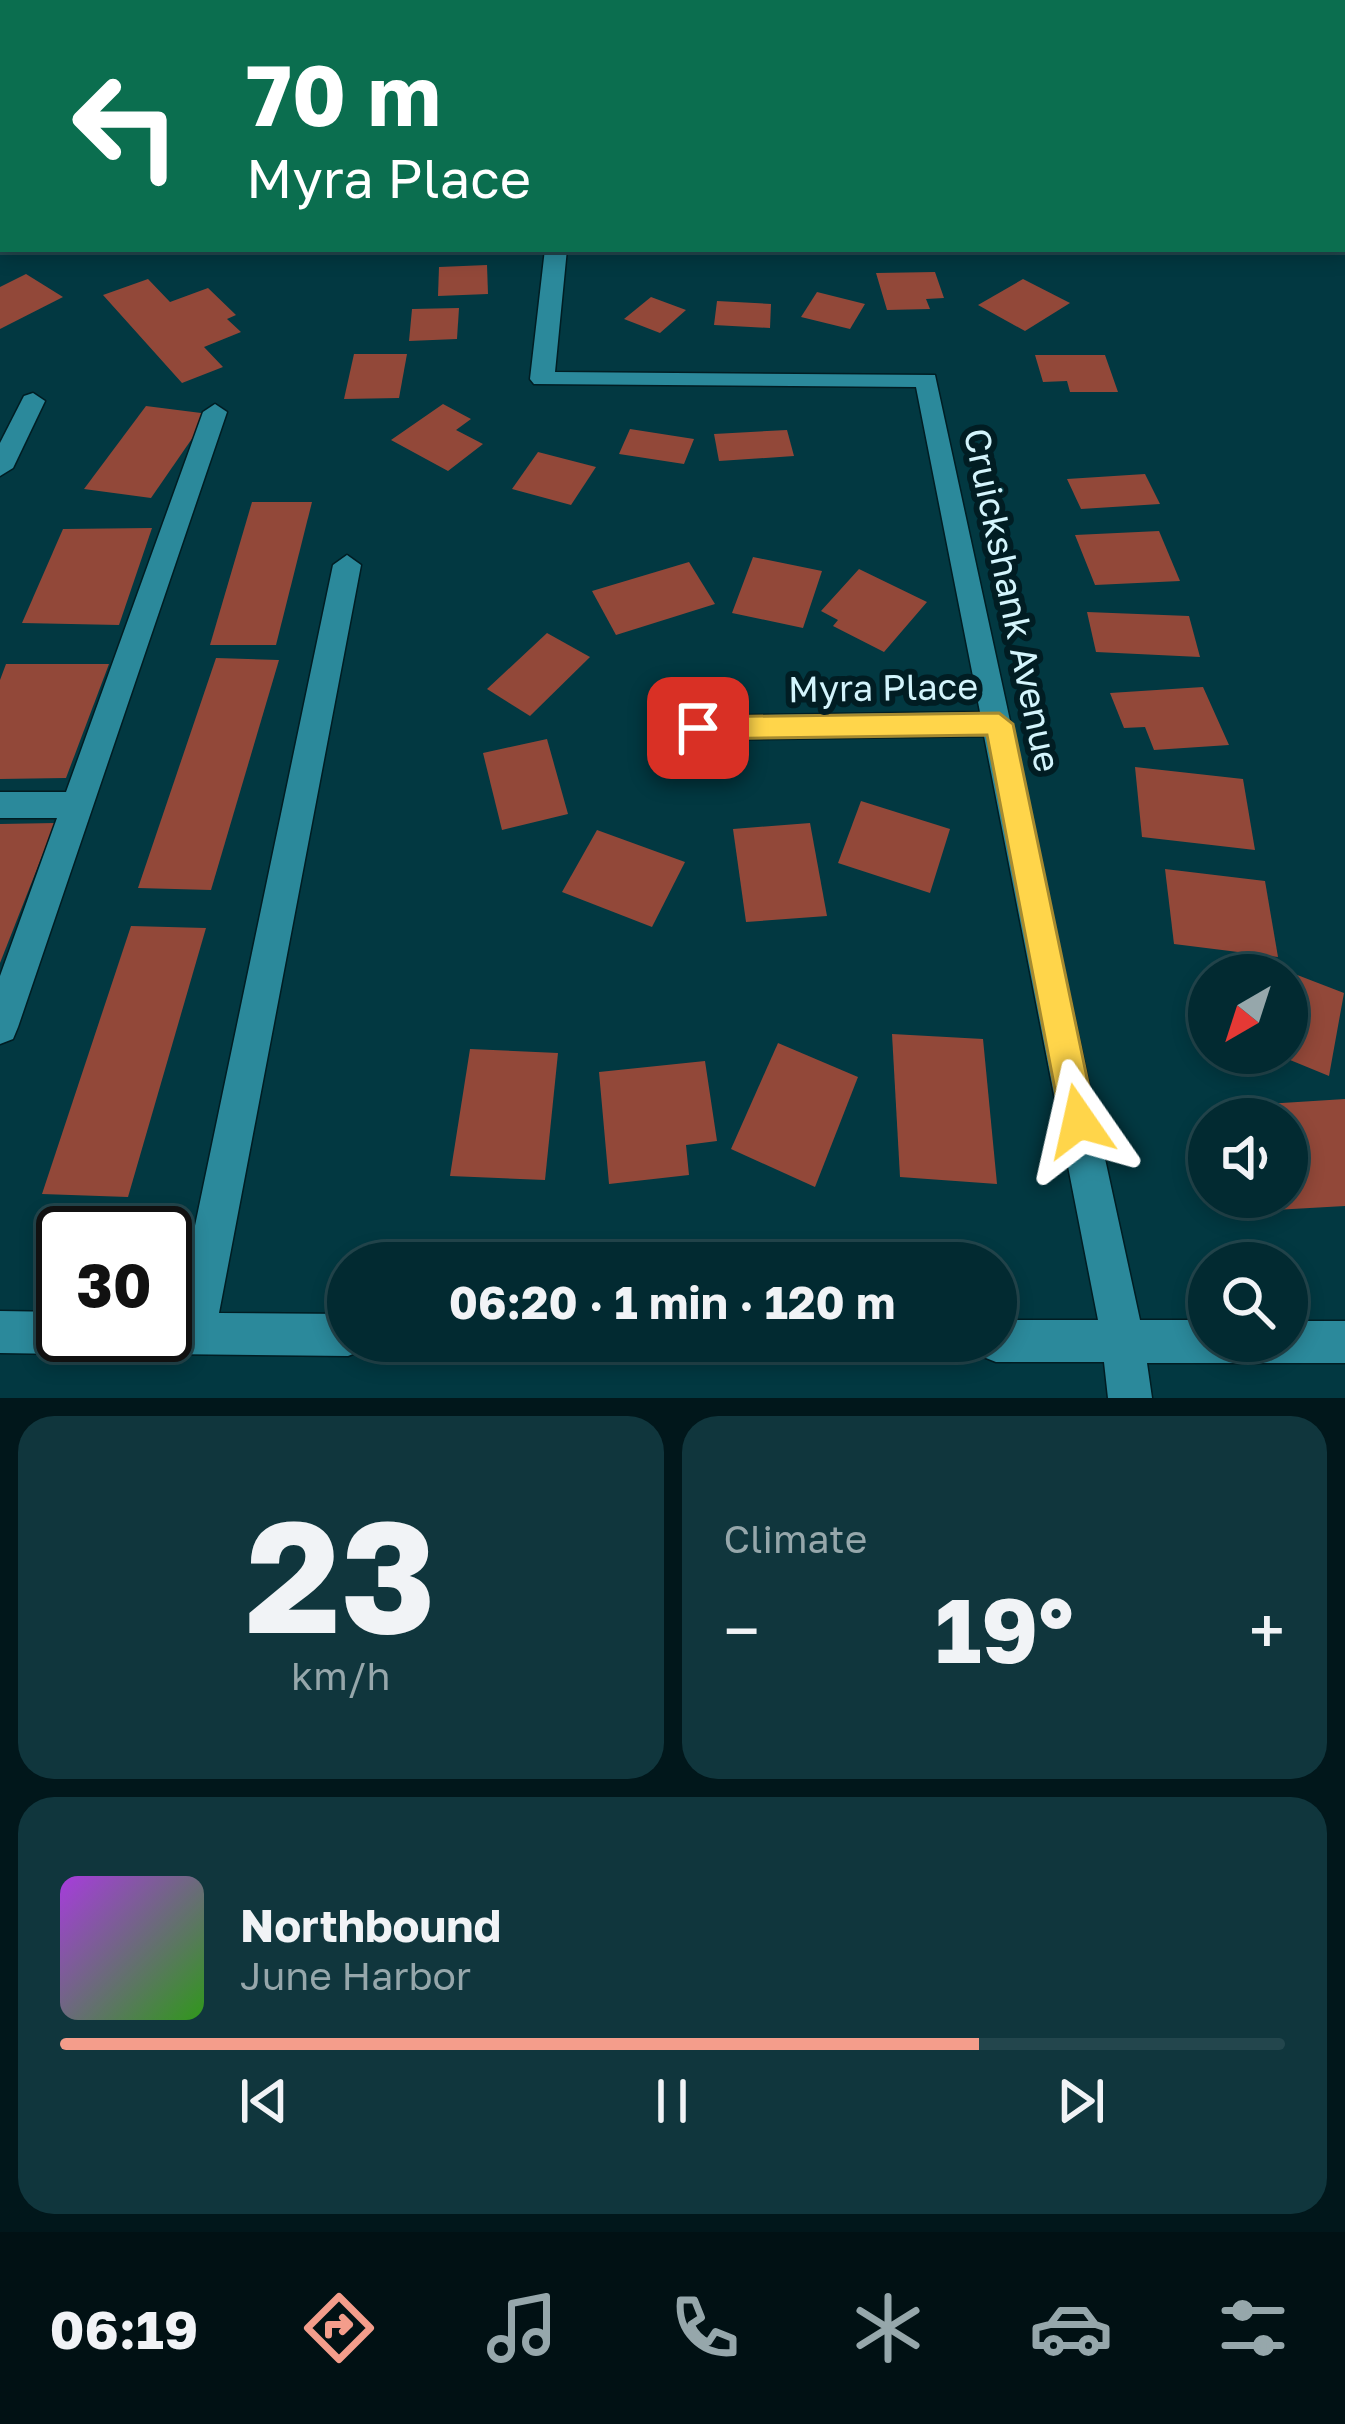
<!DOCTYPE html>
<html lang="en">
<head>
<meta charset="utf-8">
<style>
  :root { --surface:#022a31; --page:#10363d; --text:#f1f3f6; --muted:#96a7ab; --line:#23464d; --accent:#f49d8b }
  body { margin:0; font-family:"Golos Text",sans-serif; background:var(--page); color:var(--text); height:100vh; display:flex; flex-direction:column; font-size:45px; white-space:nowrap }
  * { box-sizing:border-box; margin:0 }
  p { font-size:39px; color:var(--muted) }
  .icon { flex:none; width:66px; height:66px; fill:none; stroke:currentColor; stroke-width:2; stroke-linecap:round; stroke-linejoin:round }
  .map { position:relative; height:1398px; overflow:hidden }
  .panel { display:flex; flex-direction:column; gap:18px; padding:18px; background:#01171b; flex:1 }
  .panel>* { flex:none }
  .banner { position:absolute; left:0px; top:0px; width:1347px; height:252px; box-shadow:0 6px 18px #0003,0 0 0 3px var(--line); background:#0b6e4f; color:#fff; overflow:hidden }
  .needle { width:78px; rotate:219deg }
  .fabs { position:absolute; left:1188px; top:954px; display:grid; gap:24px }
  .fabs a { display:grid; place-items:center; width:120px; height:120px; border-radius:50%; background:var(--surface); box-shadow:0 6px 18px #0003,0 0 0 3px var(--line); font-size:60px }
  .speed { position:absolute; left:36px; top:1206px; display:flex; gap:24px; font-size:60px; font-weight:700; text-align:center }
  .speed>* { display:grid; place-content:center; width:156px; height:156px; border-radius:50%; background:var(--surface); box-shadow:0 6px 18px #0003,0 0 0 3px var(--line); line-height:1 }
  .speed .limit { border:6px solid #111; border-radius:18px; background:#fff; color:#111 }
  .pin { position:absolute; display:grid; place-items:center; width:102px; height:102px; color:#fff; margin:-51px; border-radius:24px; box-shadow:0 6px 18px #0006 }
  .me { position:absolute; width:132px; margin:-66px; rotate:349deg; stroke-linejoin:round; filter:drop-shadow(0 0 9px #0008) }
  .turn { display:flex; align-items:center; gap:42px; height:252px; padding:0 48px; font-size:54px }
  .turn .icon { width:156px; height:156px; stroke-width:2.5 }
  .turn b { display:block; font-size:84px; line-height:102px }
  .big { font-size:90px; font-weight:700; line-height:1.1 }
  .panel .widget { flex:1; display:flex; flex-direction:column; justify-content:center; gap:18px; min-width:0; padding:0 42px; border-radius:36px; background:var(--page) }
  .panel .dial { align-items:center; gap:0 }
  .dial b { font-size:156px; line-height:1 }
  .song { display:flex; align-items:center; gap:36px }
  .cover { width:144px; height:144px; border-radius:18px; background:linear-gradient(135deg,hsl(280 70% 55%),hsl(110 70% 35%)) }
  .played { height:12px; border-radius:6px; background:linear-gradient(90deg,var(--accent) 75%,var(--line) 75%) }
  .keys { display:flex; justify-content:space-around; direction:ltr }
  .heat { display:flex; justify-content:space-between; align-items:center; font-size:66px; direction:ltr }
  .panel .tiles { flex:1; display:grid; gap:18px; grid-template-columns:1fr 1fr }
  .widget:last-child { grid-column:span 2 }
  .trip { position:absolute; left:327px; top:1242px; width:690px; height:120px; border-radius:60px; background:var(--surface); box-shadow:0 6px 18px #0003,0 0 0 3px var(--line); font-weight:700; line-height:120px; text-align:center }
  .tabs { display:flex; height:192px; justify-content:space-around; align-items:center; background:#011114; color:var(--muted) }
  .tabs .icon { width:84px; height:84px }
  .tabs .on { color:var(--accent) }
  .tabs b { font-size:54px; color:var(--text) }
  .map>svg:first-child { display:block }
</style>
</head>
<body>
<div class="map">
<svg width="1345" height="1398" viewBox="0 0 1345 1398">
  <rect width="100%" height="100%" fill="#023841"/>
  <g fill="#924839">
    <path d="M487,265L488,294L438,296L439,267Z"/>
    <path d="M935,272L944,298L926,299L930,309L887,310L876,273Z"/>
    <path d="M26,274L63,297L0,329V287Z"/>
    <path d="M148,279L170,302L208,288L236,315L227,319L241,332L204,347L223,367L182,383L103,295Z"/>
    <path d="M1023,279L1070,303L1025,331L978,305Z"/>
    <path d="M817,292L865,304L850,329L801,317Z"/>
    <path d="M651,297L686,310L660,333L624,319Z"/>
    <path d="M717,301L771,304L770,328L714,325Z"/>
    <path d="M459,308L457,339L409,341L412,309Z"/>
    <path d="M354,354H407L399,398L344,399Z"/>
    <path d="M1035,355H1105L1118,392H1070L1067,381L1043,382Z"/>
    <path d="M443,404L471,419L456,430L483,444L448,471L391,440Z"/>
    <path d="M146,406L209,414L151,498L84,489Z"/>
    <path d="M630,429L694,439L684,464L619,454Z"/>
    <path d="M787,430L794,456L719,461L714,434Z"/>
    <path d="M538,452L596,467L571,505L512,489Z"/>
    <path d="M1145,474L1160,504L1081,509L1067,479Z"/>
    <path d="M252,502H312L276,645H210Z"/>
    <path d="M152,528L119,625L22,623L63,529Z"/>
    <path d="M1159,531L1180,581L1095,585L1075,535Z"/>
    <path d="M753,557L822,571L803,628L732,613Z"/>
    <path d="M689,562L715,604L616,635L592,591Z"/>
    <path d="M859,569L927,602L884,652L833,626L838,620L821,611Z"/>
    <path d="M1087,612L1189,616L1200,657L1096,652Z"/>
    <path d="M547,633L590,657L530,716L487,689Z"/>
    <path d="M216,658L279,660L211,890L138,888Z"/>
    <path d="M6,664H109L66,778L0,779V680Z"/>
    <path d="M1203,687L1229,745L1154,750L1145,727L1124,728L1110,693Z"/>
    <path d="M547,739L568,814L502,830L483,753Z"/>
    <path d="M1135,767L1243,779L1255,850L1142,837Z"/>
    <path d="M861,801L950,829L930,893L838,863Z"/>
    <path d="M55,823L0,963V824Z"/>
    <path d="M810,823L827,916L746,922L733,829Z"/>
    <path d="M597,830L685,862L652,927L562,892Z"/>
    <path d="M1165,869L1265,881L1278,957L1174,944Z"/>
    <path d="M131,926L206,928L128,1197L42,1194Z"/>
    <path d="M1253,958L1344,993L1329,1076L1273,1053H1287V975H1249Z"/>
    <path d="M892,1034L983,1039L997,1184L900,1177Z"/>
    <path d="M778,1043L858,1077L815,1187L731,1149Z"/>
    <path d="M470,1049L558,1053L545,1180L450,1176Z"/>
    <path d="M705,1061L717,1141L686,1145L689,1175L609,1184L599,1072Z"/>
    <path d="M1345,1099V1206L1255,1211L1250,1197H1287V1119H1223L1219,1107Z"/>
  </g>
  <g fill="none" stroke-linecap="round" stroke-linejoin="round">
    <defs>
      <g id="minor">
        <path d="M1192,0H1208L1210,3H1194Z"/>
        <rect x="0" y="35" width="3" height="10"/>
        <rect x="1344" y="228" width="1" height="14"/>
        <path d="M545,249H567L555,372L935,375L1140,1320H1209V1341H1287V1321H1345V1363H1147L1152,1398H1108L1104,1362H996L981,1356L975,1341H996V1320H1098L984,736L698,740L687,736L683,728L687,720L698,716L980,712L916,387L534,384L530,379Z"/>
        <path d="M33,393L45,401L13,468L0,476V443L24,396Z"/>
        <path d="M215,404L227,412L18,1027L13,1039L0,1044V976L57,818H0V792H66L203,412Z"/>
        <path d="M347,555L361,565L219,1313L348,1314V1341H367L363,1350L348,1356L165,1354L150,1348L145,1335H165V1312H177L333,565Z"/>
        <path d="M0,1311L63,1312V1335H83L78,1348L63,1354L0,1353Z"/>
      </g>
    </defs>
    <use href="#minor" stroke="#011d23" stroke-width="3"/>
    <use href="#minor" fill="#2b899b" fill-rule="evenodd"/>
  </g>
  <path fill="#ffd54a" stroke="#a68a30" stroke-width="3" d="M999,713L1013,724L1096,1121L1091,1133L1079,1138L1067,1133L1061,1121L987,735L698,739L684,728L698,717Z"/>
  <g text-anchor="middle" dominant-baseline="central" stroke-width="12" stroke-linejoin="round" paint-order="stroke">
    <g font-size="36" fill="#d3f4fc" stroke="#011d23">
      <text transform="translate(1013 600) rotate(78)">Cruickshank Avenue</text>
      <text transform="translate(883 687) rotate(-1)">Myra Place</text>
    </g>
  </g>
</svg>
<div class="fabs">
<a><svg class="needle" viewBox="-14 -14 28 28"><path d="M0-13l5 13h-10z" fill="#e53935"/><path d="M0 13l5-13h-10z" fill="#96a7ab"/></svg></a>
<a><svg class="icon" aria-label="sound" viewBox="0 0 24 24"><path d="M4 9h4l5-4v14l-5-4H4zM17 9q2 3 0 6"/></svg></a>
<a><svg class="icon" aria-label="search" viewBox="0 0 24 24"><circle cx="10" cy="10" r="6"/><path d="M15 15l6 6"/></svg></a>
</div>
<div class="speed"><div class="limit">30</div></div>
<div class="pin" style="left:698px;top:728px;background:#d93025"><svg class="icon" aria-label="arrive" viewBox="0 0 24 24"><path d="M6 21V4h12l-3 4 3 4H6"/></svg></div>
<svg class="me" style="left:1079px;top:1121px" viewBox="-20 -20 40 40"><path d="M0-17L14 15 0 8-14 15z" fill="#ffd54a" stroke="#fff" stroke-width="4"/></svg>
<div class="trip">06:20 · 1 min · 120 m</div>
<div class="banner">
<div class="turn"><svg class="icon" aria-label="left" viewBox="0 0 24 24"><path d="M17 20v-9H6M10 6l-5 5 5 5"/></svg><div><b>70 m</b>Myra Place</div></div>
</div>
</div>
<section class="panel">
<div class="tiles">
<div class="widget dial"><b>23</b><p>km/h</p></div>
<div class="widget"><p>Climate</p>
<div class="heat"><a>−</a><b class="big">19°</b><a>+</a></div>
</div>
<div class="widget">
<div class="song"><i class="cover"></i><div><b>Northbound</b><p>June Harbor</p></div></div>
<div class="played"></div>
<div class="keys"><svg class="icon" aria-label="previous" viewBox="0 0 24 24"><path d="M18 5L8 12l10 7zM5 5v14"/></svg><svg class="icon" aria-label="pause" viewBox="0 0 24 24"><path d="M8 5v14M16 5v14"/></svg><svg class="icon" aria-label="next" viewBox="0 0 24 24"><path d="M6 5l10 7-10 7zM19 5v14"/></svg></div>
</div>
</div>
</section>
<nav class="tabs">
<b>06:19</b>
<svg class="icon on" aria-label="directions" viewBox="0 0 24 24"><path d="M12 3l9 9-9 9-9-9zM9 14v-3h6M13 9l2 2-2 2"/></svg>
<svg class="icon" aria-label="music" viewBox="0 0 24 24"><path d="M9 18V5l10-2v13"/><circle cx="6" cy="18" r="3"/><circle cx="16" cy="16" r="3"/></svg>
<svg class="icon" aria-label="phone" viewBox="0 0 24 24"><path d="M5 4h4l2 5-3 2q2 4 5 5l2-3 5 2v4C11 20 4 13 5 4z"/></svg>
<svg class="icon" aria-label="climate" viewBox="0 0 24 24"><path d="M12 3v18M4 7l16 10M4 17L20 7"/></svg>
<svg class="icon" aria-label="car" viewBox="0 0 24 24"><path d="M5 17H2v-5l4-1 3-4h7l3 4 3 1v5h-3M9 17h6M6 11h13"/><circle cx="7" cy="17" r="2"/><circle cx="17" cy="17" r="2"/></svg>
<svg class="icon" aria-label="filters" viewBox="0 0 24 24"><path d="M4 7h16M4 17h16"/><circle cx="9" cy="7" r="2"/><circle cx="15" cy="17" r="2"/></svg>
</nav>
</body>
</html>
